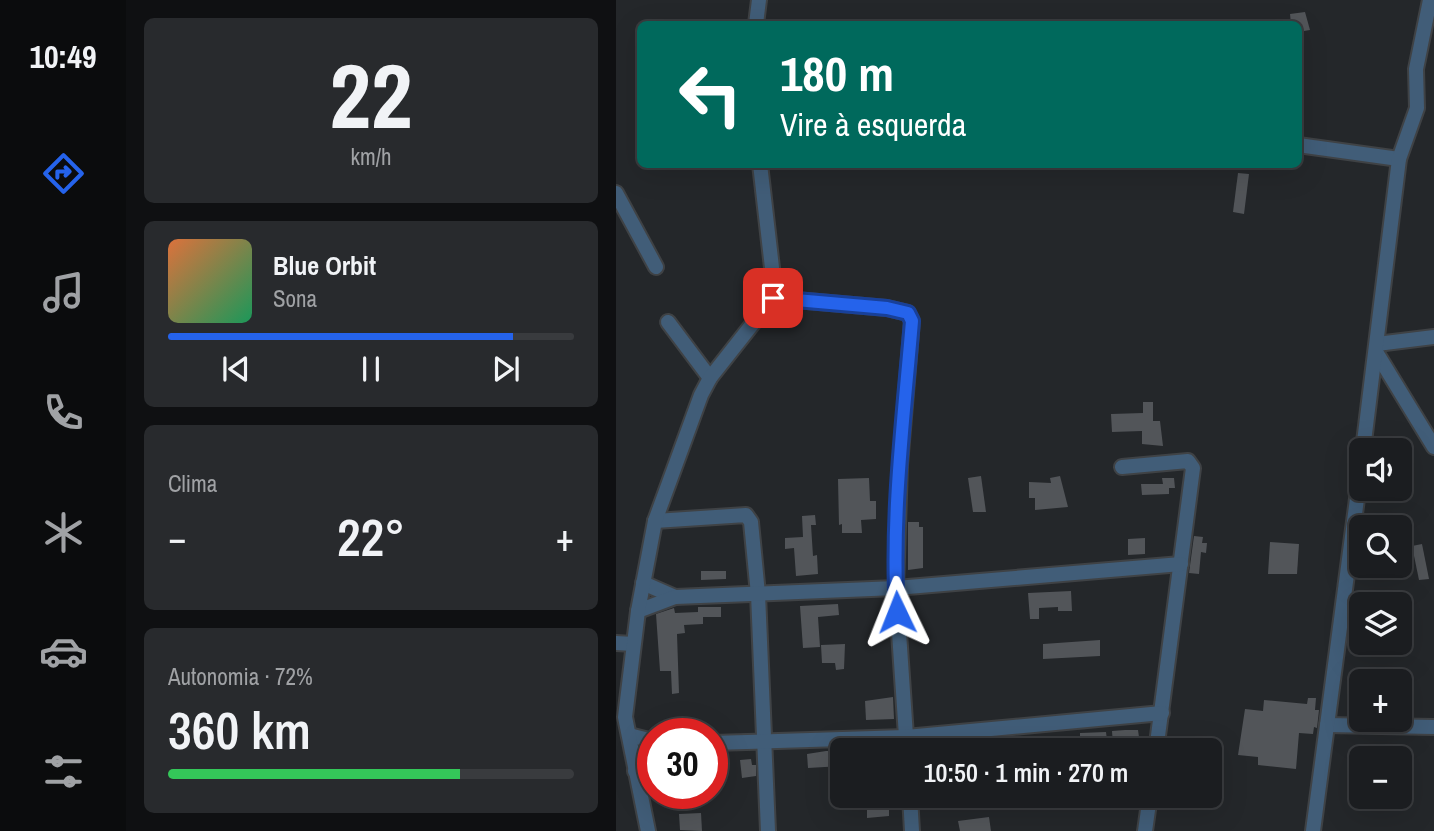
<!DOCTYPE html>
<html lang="pt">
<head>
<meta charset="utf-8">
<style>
  :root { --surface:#1b1d20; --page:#282a2d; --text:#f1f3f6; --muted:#a0a2a5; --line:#393b3e; --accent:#2563eb }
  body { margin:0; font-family:"Archivo Narrow",sans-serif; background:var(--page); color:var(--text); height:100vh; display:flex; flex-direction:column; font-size:26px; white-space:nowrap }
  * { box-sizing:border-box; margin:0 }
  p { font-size:23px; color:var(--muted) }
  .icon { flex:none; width:38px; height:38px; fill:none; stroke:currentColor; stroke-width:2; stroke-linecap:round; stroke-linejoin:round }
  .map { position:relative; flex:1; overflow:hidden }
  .panel { display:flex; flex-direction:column; gap:18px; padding:18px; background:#0f1012; width:490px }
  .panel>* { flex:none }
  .hud { position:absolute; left:21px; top:21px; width:665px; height:147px; border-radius:10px; box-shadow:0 7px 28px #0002,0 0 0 2px var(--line); background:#00695c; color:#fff; overflow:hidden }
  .controls { position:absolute; left:733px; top:438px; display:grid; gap:14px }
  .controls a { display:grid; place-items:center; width:63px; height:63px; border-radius:10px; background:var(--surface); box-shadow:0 7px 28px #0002,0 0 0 2px var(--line); font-size:35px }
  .speed { position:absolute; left:21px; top:718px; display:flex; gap:14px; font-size:35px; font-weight:700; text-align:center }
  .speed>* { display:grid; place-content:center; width:91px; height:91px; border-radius:50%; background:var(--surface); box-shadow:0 7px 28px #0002,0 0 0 2px var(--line); line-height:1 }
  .speed .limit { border:10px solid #d22; background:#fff; color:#111 }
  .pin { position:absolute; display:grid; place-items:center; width:60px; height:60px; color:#fff; margin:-30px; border-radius:14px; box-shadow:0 4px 10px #0006 }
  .me { position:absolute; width:77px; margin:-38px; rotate:358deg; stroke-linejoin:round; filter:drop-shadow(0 0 5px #0008) }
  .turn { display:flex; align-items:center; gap:24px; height:147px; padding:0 28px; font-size:32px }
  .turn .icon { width:91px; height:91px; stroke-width:2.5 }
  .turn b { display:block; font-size:49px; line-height:60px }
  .big { font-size:52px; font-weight:600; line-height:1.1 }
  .panel .widget { flex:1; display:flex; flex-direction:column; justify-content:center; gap:10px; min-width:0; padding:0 24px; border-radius:10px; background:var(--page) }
  .panel .dial { align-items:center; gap:0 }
  .dial b { font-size:91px; line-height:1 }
  .song { display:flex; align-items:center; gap:21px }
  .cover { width:84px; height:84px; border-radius:10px; background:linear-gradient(135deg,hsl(20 70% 55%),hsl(150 70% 35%)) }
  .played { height:7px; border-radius:4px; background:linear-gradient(90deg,var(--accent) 85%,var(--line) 85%) }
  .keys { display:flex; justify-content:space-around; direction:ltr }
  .heat { display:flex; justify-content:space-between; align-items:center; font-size:38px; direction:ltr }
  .charge { height:10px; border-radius:5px; background:linear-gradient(90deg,#34c759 72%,var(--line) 0) }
  .trip { position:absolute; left:214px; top:738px; width:392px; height:70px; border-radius:10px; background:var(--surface); box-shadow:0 7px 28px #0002,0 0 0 2px var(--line); font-weight:600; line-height:70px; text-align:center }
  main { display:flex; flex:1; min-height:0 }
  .tabs { display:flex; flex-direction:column; width:126px; justify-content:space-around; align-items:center; background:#0b0c0d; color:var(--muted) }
  .tabs .icon { width:49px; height:49px }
  .tabs .current { color:var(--accent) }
  .tabs b { font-size:32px; color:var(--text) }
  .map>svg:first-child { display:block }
</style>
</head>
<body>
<main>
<nav class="tabs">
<b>10:49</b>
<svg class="icon current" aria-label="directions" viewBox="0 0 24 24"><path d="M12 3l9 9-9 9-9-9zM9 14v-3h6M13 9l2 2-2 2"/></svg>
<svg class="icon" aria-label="music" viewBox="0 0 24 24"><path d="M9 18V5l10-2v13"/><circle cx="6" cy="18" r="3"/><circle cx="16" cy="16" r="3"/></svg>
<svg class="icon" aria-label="phone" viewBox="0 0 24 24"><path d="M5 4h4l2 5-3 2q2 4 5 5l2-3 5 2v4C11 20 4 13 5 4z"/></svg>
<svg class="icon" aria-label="climate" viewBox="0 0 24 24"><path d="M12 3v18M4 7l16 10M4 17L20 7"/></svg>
<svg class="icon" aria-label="car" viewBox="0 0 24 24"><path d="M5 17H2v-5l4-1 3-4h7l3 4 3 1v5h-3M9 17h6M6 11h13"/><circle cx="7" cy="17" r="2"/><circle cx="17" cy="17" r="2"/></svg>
<svg class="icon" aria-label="filters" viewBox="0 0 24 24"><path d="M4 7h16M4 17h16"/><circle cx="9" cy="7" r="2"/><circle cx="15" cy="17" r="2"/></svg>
</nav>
<section class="panel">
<div class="widget dial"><b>22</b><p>km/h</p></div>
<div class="widget">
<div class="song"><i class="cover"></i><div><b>Blue Orbit</b><p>Sona</p></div></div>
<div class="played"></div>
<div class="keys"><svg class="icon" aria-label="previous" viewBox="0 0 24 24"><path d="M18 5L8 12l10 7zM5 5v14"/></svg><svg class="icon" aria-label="pause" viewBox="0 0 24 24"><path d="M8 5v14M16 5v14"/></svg><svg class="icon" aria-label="next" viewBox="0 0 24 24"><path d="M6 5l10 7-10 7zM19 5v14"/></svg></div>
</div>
<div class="widget"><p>Clima</p>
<div class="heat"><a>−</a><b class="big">22°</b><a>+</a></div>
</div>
<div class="widget"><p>Autonomia · 72%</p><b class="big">360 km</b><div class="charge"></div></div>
</section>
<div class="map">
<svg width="818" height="831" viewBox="0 0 818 831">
  <rect width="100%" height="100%" fill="#24272a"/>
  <g fill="#525559">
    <path d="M689,12L694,30L682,32V24H675L674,14Z"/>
    <path d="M622,173L633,174L628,214L617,212Z"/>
    <path d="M527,402H537V421H544L547,446L526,444V431L496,432L495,414L527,413Z"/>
    <path d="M365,476L370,512H357L352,478Z"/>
    <path d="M444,476L452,507L419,510V498H413V482L435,483L434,478Z"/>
    <path d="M253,478L254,501H260V519L245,520L246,533H226V524L223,525L222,479Z"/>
    <path d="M546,478H558L559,488H553V494L526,495L525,484H547Z"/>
    <path d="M199,515L200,525H195L197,556L201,555L202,574L180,576L178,548L169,549V538L187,537L186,516Z"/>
    <path d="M292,522H303V527H307V568L292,570Z"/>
    <path d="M578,536L587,537L586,543H591L590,553L585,552L583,574L573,573Z"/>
    <path d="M529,538V554L512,555V539Z"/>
    <path d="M654,542L683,544L681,574H652Z"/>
    <path d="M806,544L813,579L803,580L796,546Z"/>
    <path d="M85,571H110V579L85,580Z"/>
    <path d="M455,591L456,611H442V607L423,608V619H414L412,593Z"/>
    <path d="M222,604L223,615L202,617L204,647L187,648L184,606Z"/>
    <path d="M82,607H105V617H87V624L68,625L69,633L61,634L63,693L56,694L55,671H44L40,614L58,608L59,613L82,612Z"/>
    <path d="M484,640V656L427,659V644Z"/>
    <path d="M229,644L228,669L220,670L219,663H206L205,645Z"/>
    <path d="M277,697L278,719L250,720L249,701Z"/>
    <path d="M692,698H700L699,710H703L701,728L698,727L697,734L683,733L680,769L642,765V757L622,755L629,709L647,711L648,700L691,704Z"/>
    <path d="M79,722L80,730L49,732V723Z"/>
    <path d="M509,730H522L525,751H506L507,744L497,745L496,731Z"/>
    <path d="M490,732L491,740L464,743V733Z"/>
    <path d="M210,751H226V766L192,768L191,754Z"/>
    <path d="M135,759L136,765H140V776L126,778L124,760Z"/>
    <path d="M273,801V816L251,818V802Z"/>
    <path d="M85,813L86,831L64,830L63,814Z"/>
    <path d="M373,817L375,831H344L342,821Z"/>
  </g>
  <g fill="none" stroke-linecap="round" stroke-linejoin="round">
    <defs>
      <g id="minor">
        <path d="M140,24L143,0"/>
        <path d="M682,145L783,159"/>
        <path d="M0,193L40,267"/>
        <path d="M157,298L271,308L292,313L296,321L284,465L280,588L291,751"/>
        <path d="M52,322L94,378"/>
        <path d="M761,344L818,337"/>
        <path d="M760,352L818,447"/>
        <path d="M747,450L783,159L801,108L800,69L814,0"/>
        <path d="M506,467L572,461L577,468L540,751"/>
        <path d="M39,521L130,515L135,522L142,594L152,831"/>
        <path d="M27,583L59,597"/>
        <path d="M22,611L59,597L280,588L565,564"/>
        <path d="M0,643L17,644"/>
        <path d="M711,725L818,727"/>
        <path d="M13,735L37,741"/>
        <path d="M96,743L290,737L546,713"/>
        <path d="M19,771L37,759"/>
        <path d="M294,796L296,831"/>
        <path d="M32,831L9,717L22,611L39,521L85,395L94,378L157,298L158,285L144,164"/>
        <path d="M529,831L534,796"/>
        <path d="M697,831L746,461"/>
      </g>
    </defs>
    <use href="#minor" stroke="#3f4245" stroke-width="18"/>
    <use href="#minor" stroke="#415d78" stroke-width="14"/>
  </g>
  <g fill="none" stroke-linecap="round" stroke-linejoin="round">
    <defs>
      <path id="route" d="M157,298L271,308L292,313L296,321C288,417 275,516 281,612"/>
    </defs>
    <use href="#route" stroke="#184099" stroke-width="18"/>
    <use href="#route" stroke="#2563eb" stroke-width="12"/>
  </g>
</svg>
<div class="controls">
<a><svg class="icon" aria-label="sound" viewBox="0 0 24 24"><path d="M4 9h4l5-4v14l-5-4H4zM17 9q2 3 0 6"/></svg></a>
<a><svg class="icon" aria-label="search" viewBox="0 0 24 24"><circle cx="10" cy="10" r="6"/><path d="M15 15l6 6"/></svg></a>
<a><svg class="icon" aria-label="layers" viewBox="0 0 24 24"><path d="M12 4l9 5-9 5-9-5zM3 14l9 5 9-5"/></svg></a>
<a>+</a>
<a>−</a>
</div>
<div class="speed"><div class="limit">30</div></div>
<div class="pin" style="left:157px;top:298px;background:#d93025"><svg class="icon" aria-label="arrive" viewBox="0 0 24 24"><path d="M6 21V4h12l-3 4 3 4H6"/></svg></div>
<svg class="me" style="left:281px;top:612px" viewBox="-20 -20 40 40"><path d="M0-17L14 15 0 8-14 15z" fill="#2563eb" stroke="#fff" stroke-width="4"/></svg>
<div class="trip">10:50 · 1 min · 270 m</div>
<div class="hud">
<div class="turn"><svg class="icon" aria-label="left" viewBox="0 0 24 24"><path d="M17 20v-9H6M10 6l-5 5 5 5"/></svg><div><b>180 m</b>Vire à esquerda</div></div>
</div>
</div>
</main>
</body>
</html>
